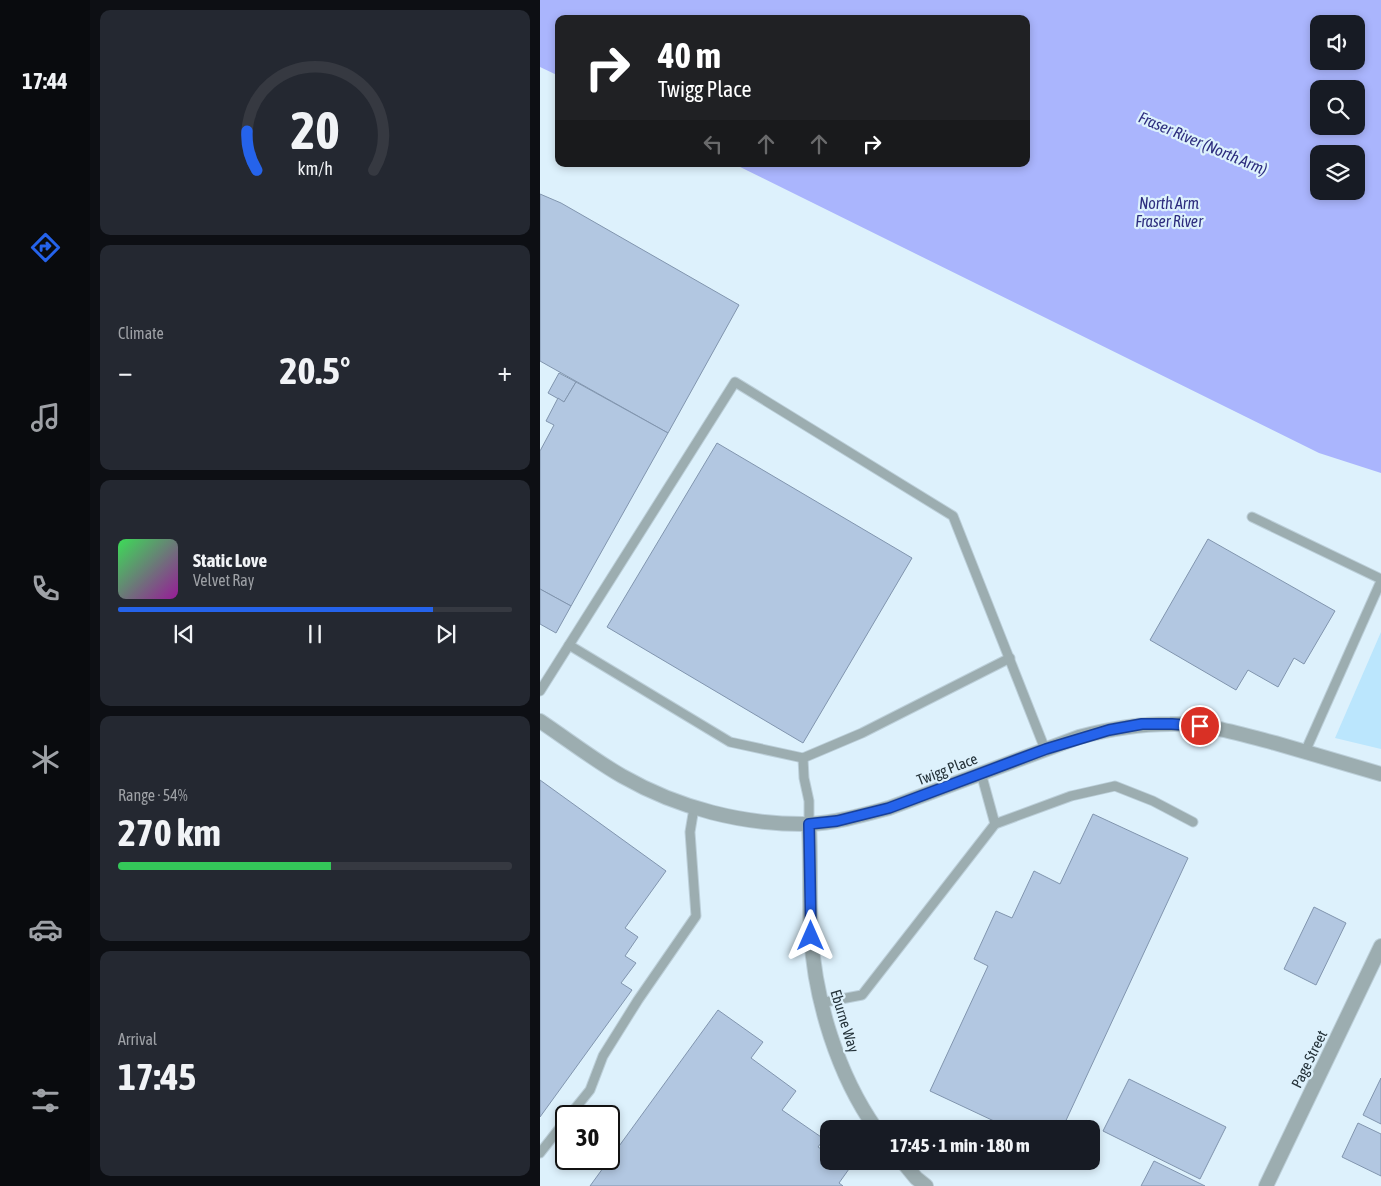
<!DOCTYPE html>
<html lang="en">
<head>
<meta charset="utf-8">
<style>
  :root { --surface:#171b24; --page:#242831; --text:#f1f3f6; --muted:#9ea1a6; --line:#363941; --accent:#2563eb }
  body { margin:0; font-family:"Asap Condensed",sans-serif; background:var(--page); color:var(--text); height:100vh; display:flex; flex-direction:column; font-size:19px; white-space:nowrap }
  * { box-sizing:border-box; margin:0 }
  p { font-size:16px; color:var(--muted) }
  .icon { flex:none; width:28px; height:28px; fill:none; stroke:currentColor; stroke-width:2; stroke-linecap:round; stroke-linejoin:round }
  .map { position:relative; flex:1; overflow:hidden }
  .drawer { display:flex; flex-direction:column; gap:10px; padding:10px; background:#0d0f14; width:450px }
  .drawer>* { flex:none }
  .top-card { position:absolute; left:15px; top:15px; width:475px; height:152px; border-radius:10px; box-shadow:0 2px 8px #0003; background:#202124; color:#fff; overflow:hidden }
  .controls { position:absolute; left:770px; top:15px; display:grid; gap:10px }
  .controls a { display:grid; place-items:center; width:55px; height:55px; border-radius:10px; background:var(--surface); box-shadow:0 2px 8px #0003; font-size:25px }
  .speed { position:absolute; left:15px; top:1105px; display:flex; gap:10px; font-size:25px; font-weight:700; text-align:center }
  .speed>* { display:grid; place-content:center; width:65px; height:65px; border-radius:50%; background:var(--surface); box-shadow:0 2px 8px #0003; line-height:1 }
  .speed .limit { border:2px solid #111; border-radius:8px; background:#fff; color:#111 }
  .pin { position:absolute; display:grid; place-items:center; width:42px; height:42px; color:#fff; margin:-21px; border:2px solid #fff; border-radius:50%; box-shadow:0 1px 5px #0007 }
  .me { position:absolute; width:55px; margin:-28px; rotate:0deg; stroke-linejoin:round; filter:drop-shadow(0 0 4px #0008) }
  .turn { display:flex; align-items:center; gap:18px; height:105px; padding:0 20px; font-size:22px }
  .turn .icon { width:65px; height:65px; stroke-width:2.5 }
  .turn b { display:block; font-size:35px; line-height:42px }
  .lanes { display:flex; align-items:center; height:48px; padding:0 20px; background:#0003; justify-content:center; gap:25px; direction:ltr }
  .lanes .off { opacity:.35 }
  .big { font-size:38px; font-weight:700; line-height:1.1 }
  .drawer .widget { flex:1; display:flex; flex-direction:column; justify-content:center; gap:8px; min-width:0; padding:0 18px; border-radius:10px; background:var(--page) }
  .drawer .dial { align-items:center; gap:0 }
  .dial svg { height:130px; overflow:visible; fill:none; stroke:var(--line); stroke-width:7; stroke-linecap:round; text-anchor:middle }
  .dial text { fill:var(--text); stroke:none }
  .song { display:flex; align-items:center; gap:15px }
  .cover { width:60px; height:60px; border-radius:8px; background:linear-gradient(135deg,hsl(130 70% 55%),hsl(300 70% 35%)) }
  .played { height:5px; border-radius:2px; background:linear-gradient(90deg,var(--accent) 80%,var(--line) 80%) }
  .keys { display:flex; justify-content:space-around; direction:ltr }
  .heat { display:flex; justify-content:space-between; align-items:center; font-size:28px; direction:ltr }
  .charge { height:8px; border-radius:4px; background:linear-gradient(90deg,#34c759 54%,var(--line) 0) }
  .trip { position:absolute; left:280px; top:1120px; width:280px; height:50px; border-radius:10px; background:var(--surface); box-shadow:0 2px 8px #0003; font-weight:700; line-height:50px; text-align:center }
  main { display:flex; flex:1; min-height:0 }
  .tab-bar { display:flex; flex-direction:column; width:90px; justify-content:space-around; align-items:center; background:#090b0e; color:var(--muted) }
  .tab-bar .icon { width:35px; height:35px }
  .tab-bar .on { color:var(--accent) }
  .tab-bar b { font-size:22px; color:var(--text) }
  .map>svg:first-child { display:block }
</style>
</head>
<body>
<main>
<nav class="tab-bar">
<b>17:44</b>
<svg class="icon on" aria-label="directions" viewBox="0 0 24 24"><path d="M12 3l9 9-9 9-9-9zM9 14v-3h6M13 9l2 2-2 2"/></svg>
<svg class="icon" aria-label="music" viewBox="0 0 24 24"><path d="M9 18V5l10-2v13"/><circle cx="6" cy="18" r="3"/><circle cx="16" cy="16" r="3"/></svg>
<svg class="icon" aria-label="phone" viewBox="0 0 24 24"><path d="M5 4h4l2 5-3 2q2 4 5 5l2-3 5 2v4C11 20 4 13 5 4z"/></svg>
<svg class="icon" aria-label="climate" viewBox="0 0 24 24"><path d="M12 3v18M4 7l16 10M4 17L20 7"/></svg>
<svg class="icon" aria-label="car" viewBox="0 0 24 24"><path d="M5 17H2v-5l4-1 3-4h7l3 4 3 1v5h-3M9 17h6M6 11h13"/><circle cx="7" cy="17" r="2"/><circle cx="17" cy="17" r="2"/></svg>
<svg class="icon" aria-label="filters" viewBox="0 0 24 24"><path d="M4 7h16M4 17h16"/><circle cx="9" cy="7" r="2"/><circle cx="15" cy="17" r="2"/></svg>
</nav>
<section class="drawer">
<div class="widget dial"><svg viewBox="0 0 100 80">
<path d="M14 69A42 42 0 1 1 86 69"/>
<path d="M14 69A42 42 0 0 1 8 45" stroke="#2563eb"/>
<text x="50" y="56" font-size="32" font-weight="700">20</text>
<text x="50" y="72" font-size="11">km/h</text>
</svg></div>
<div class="widget"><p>Climate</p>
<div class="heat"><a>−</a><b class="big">20.5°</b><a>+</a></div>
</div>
<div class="widget">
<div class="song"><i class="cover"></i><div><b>Static Love</b><p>Velvet Ray</p></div></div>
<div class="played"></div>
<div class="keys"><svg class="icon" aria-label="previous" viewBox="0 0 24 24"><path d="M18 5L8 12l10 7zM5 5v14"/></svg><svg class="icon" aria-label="pause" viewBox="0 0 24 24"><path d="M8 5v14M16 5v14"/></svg><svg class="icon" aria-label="next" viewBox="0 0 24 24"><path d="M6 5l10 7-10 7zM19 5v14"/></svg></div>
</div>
<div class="widget"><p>Range · 54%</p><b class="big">270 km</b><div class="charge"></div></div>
<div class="widget"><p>Arrival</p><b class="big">17:45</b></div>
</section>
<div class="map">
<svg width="841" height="1186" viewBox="0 0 841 1186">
  <rect width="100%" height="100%" fill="#ddf1fc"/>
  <path fill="#bbe6fd" d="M841,632V749L795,738Z"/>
  <path fill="#aab5fd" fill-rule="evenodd" d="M0,0H841V473L779,453L194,164H486V19H19V76L0,67ZM779,24H816V61H779ZM779,89H816V126H779ZM779,154H816V191H779Z"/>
  <g fill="#b2c7e1" stroke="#8195ae">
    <path d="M0,194L21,203L199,305L128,433L0,361Z"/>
    <path d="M19,373L36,382L24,402L8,393Z"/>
    <path d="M36,382L128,433L31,606L0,589V451L14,425L6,421L18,398L24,402Z"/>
    <path d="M177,443L372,558L263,743L67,627Z"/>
    <path d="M668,539L795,611L764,664L754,658L738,687L708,670L696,690L610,640Z"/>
    <path d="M0,589L31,606L16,633L0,624Z"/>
    <path d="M0,780L126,871L85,928L98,937L85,956L96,963L81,983L92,990L0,1117Z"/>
    <path d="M553,814L648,858L522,1129H471L390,1091L448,966L434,959L456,911L472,918L494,871L520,884Z"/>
    <path d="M774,907L806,923L776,985L744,969Z"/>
    <path d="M178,1010L223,1042L211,1058L256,1091L242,1110L284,1139L278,1147L289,1154V1161H298L309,1169L299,1183L303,1186H50Z"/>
    <path d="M841,1078V1124L823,1115Z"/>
    <path d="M589,1079L686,1127L660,1179L563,1131Z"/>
    <path d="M818,1123L841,1134V1176L802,1157Z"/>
    <path d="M614,1161L665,1186H601Z"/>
  </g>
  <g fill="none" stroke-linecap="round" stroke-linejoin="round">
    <defs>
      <g id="service">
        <path d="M712,517L841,579"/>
        <path d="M29,645L190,742L263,758L322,733L470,658"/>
        <path d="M0,691L195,382L413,516L505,749"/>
        <path d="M765,752L841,581"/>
        <path d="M263,758L264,778L269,801V824"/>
        <path d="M441,773L455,824"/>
        <path d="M280,1003L322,995L455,824L531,796L575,786L613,801L653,822"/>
        <path d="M29,1116L50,1090L63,1056L98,1000L156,916L150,832L154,808"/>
        <path d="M0,1153L26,1120"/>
      </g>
      <g id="minor">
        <path d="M0,721C27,739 54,760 82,776C138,808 203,825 268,824C295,823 323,815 349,808L539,737C569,729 599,724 630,724C665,723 701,734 735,743C770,753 806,764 841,774"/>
        <path d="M269,824C271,861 269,898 271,935C275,1001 298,1075 336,1129"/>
        <path d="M362,1161L376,1178L386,1186"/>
        <path d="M726,1186L841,946"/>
      </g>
    </defs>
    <use href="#service" stroke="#bccfd9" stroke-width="11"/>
    <use href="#minor" stroke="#bccfd9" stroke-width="16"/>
    <use href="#service" stroke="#9cadb0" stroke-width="9"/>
    <use href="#minor" stroke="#9cadb0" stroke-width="14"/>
  </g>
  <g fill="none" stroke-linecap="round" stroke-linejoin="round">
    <defs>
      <path id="route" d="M271,936L269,824L297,821L349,808L506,749L569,730L602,724H632L660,726"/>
    </defs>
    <use href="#route" stroke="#184099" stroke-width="12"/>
    <use href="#route" stroke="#2563eb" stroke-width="9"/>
  </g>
  <g text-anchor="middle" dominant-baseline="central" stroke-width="4.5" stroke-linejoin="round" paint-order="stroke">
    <g font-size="15" fill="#25333a" stroke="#ddf1fc">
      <text transform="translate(407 769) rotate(-21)">Twigg Place</text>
      <text transform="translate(305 1021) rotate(73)">Eburne Way</text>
      <text transform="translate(769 1059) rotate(-64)">Page Street</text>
    </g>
    <g font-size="16" font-style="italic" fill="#2d2d7e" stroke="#ddf1fc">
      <text transform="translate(663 143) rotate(23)">Fraser River (North Arm)</text>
      <text x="629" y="203">North Arm<tspan x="629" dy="18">Fraser River</tspan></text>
    </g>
  </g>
</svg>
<div class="controls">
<a><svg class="icon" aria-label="sound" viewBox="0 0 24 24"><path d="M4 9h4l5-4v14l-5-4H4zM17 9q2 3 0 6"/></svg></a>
<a><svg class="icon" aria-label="search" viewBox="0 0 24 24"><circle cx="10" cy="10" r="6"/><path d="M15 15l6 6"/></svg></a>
<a><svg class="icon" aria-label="layers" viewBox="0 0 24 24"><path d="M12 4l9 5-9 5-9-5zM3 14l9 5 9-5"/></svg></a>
</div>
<div class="speed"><div class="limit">30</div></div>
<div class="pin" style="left:660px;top:726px;background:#d93025"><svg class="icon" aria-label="arrive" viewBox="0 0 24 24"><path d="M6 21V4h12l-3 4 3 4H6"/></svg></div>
<svg class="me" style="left:271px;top:936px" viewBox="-20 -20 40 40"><path d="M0-17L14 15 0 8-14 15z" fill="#2563eb" stroke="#fff" stroke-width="4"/></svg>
<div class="trip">17:45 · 1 min · 180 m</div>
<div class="top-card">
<div class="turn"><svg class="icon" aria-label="right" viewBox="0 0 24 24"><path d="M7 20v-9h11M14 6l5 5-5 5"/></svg><div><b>40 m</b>Twigg Place</div></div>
<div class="lanes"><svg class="icon off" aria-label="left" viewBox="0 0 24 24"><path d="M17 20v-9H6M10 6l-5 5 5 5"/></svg><svg class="icon off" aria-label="ahead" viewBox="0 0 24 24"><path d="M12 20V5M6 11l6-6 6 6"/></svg><svg class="icon off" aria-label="ahead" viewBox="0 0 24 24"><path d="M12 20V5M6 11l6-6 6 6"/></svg><svg class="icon" aria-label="right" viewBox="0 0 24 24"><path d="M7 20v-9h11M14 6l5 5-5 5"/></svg></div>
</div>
</div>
</main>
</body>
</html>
